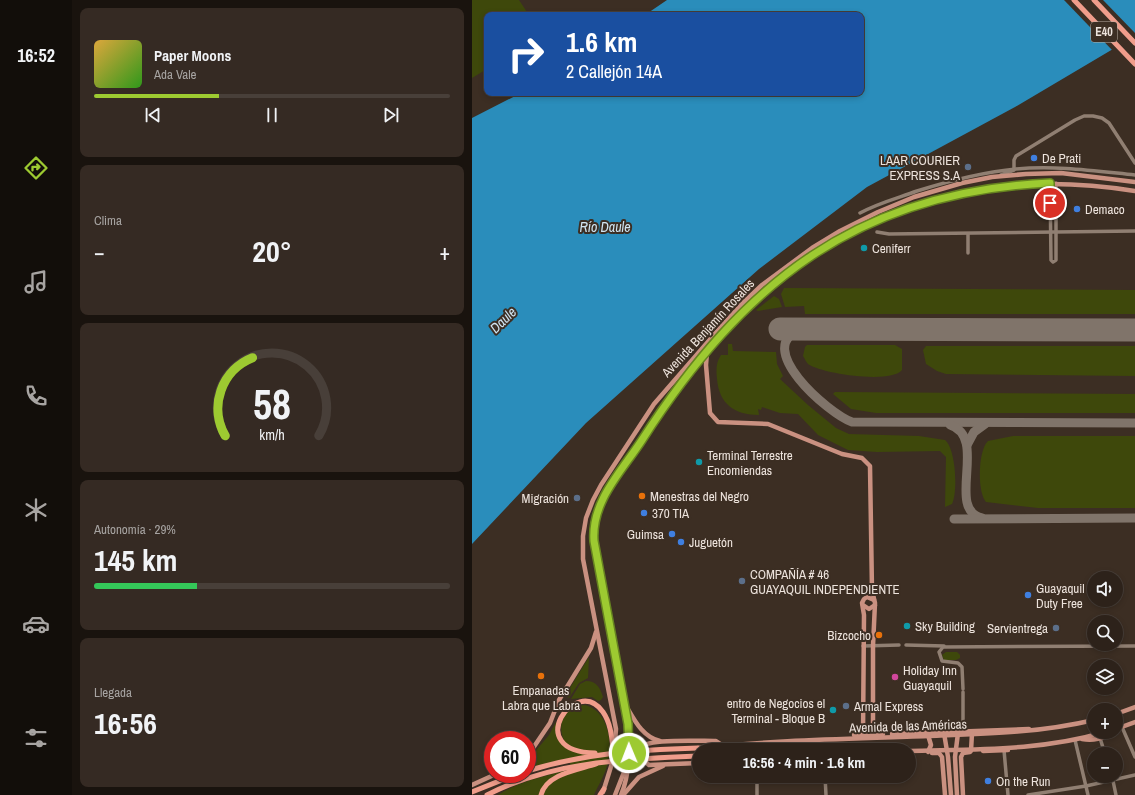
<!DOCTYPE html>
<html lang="es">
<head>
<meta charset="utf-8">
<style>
  :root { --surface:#2d221a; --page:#352a23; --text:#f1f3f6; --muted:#a7a4a2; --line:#483f39; --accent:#9dca31 }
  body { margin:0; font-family:"Archivo Narrow",sans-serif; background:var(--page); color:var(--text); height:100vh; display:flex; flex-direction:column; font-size:15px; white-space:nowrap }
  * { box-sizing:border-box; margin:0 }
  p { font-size:13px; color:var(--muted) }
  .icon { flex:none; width:22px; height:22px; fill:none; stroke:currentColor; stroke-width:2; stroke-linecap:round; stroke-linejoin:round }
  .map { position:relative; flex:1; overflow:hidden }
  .details { display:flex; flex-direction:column; gap:8px; padding:8px; background:#19130e; width:400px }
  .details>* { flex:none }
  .banner { position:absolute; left:12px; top:12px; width:380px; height:84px; border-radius:8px; box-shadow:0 2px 6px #0003,0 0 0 1px var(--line); background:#1a4fa0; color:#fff; overflow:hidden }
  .fabs { position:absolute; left:615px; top:571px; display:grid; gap:8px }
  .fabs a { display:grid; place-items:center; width:36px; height:36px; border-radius:50%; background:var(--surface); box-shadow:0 2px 6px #0003,0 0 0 1px var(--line); font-size:20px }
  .speed { position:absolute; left:12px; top:731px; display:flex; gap:8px; font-size:20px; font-weight:700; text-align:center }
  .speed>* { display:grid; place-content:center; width:52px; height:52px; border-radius:50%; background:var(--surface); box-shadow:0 2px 6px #0003,0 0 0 1px var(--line); line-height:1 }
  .speed .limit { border:6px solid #d22; background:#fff; color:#111 }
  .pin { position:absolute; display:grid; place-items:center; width:34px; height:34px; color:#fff; margin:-17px; border:2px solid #fff; border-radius:50%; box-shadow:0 1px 4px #0007 }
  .me { position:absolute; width:44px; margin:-22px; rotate:359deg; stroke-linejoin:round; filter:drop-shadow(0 0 3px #0008) }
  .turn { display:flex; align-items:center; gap:14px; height:84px; padding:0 16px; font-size:18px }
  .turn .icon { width:52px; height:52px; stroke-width:2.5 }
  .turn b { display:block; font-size:28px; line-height:34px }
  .big { font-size:30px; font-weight:700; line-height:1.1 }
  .details .widget { flex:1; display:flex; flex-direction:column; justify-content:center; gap:6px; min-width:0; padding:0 14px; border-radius:8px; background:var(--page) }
  .details .dial { align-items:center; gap:0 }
  .dial svg { height:104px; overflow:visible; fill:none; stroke:var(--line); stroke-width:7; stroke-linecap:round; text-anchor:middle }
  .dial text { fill:var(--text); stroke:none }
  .song { display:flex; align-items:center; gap:12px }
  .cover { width:48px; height:48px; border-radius:6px; background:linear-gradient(135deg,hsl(40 70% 55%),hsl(110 70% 35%)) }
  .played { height:4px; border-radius:2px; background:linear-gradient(90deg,var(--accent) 35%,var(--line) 35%) }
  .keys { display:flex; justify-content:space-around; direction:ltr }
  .heat { display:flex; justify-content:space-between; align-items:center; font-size:22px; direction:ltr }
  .charge { height:6px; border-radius:3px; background:linear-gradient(90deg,#34c759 29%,var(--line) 0) }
  .trip { position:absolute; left:220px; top:743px; width:224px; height:40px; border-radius:20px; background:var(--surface); box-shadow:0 2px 6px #0003,0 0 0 1px var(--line); font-weight:700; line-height:40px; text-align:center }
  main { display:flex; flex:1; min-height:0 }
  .dock { display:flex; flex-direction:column; width:72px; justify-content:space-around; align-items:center; background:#120e0a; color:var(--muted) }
  .dock .icon { width:28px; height:28px }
  .dock .on { color:var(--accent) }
  .dock b { font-size:18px; color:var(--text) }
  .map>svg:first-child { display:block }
</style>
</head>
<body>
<main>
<nav class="dock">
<b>16:52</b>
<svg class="icon on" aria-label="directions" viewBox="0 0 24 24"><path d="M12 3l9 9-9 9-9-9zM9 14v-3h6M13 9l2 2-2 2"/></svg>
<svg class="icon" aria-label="music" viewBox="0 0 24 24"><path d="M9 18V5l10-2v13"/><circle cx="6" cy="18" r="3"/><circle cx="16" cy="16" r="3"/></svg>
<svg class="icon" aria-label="phone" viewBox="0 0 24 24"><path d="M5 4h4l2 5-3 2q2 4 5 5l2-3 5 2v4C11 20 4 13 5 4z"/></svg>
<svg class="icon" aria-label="climate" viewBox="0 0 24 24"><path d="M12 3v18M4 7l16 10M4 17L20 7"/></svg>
<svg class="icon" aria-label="car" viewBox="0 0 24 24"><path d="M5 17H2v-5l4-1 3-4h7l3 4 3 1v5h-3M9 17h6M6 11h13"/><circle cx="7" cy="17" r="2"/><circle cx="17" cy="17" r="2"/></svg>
<svg class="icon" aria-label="filters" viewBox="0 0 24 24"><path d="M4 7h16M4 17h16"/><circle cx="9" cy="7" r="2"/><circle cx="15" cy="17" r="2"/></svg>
</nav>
<section class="details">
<div class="widget">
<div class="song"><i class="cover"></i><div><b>Paper Moons</b><p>Ada Vale</p></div></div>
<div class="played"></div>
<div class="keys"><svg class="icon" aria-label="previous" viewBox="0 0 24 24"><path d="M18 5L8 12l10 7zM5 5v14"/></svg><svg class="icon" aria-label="pause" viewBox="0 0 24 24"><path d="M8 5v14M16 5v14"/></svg><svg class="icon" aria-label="next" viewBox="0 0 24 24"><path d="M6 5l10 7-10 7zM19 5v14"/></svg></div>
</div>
<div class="widget"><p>Clima</p>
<div class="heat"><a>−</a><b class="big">20°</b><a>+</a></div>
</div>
<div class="widget dial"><svg viewBox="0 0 100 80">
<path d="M14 69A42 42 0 1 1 86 69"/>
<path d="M14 69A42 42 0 0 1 35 9" stroke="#9dca31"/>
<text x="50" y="56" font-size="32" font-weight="700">58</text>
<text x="50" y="72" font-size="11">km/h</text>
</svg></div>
<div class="widget"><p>Autonomía · 29%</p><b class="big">145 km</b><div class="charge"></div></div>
<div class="widget"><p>Llegada</p><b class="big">16:56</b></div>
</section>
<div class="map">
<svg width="663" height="795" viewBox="0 0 663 795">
  <rect width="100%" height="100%" fill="#3c2e23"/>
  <g fill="#3e480b">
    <path d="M0,0H47L57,15H15V69L0,78Z"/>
    <path d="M312,288L663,290V314H333L332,306L313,307L309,294Z"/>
    <path d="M302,296L307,299L310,307L286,311L284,310Z"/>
    <path d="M256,344H260L261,351L304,352L305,364L311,376L308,379L336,405L364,428L377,434L447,436L473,440C484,449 486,492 480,504L473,507L474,457L468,451L405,452L376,450L346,435L326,414L308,413L290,407L289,410L286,409L287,415C263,415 247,404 245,379C244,370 244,362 249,355H256Z"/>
    <path d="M335,345H423L430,349V370C419,384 350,374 336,364C334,362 333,359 331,356L333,347Z"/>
    <path d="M454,346H663V376L474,374L465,371L454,364L451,350Z"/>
    <path d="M363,392L663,394V413H404L379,409L361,394Z"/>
    <path d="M541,436H663V508H566L514,502C505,492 506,450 516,441Z"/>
    <path d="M474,652H485L488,655V658L484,660H472L470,655Z"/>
    <path d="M117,657L116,678L107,683L97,698L93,696Z"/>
    <path d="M114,681C125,681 128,688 131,697L129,700L126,701L120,697L99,699L108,684Z"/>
    <path d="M113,705C138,712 141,745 135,766C132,776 126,786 122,795H26C47,781 74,776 99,769L97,758L55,768V761L77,735L84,722L85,736L88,742L92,740C84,722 94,707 113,705Z"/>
  </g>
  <path fill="#2a8dbb" d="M195,0H663V36L543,107L395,187L287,269L114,423L0,544V118L49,93H389V15H173Z"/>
  <path fill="#3c2e23" d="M592,0H631L663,33V38L641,51Z"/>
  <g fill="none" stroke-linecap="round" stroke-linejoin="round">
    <g stroke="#80746a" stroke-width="9">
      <path d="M330,329C278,346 357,414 380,422L663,423"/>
      <path d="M478,425C517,437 473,510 510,518"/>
      <path d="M495,445L502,432L513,424"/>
      <path d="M482,519L663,518"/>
    </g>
    <path stroke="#80746a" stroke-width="23" d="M308,329L663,330"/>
    <g stroke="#907f72" stroke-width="3.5">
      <path d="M529,175L542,170V160L544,156L603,120L612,116H621L630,118L637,123L663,163"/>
      <path d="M578,184L579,260L581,262L584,260V183"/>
      <path d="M388,213C406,203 426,198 445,191C477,181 511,172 544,169C583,165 624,171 663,175"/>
      <path d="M405,232L417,234L663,231"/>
      <path d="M496,253V234"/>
      <path d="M434,645L472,646"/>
      <path d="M391,646L427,645"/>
      <path d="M491,689L490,667L486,663L470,661L467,652L471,647L663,646"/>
      <path d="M650,727L663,757"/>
      <path d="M491,731V692"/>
      <path d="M628,738L633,754"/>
      <path d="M603,740L616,795"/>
      <path d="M532,750L536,795"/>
      <path d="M285,776V795"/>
      <path d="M353,776L354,795"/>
      <path d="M640,776L644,795"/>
      <path d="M556,795L614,786L663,775"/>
    </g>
    <g stroke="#ca9181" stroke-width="4.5">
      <path d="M235,352L234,365L238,413L246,422L296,424L370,454L390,458L398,466L400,590L403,603L401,646V734"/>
      <path d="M391,605L397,609L403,605"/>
      <path d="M153,704C162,719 170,737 188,741"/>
      <path d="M644,714L663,707"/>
      <path d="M644,729L663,722"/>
      <path d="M472,733L476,757L479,795"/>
      <path d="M420,734L557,729"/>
      <path d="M382,735L411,734"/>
      <path d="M391,735L392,615L390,603L392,599L395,597L402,600"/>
      <path d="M456,735L459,745L456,752"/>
      <path d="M610,739C620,741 632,739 641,732"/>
      <path d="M226,748C303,740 380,739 456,736C512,734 567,733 622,720"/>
      <path d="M437,751C502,749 570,751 633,732"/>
      <path d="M499,751L500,733"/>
      <path d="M511,751L536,750"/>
      <path d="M460,753H467L470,757L473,795"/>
      <path d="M55,757L78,723L87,700L119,648L124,632"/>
      <path d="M227,763L177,765L171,760L169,751C171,748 172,746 175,744C188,739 228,741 244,741L250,745"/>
      <path d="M0,785L24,774"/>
      <path d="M131,792L142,757L144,729L111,559V536L114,518L121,500L129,485L182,404L241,336L270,304L290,285L340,248L368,231L406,212L442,197L490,183L520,177L554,174L589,173L663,182"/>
      <path d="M152,794L167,777L191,766"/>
      <path d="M143,795L154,767"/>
      <path d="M149,795C157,776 158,754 157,734L122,541C119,507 141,485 158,459C164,450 169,441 175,432C291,254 445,156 663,191"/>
      <path d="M485,795L483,757L486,733"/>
      <path d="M491,795L489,757L491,753L498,752"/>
    </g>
    <g stroke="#f09d8b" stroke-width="5">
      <path d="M602,0L663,64"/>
      <path d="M622,0L663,43"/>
      <path d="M123,753C49,752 104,673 131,712C140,725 140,742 142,757"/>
      <path d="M55,771C114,753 165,750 226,748"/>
      <path d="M0,792L45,774"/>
      <path d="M15,795C81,761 154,759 227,756"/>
      <path d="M69,795C74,774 106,770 124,764"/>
      <path d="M128,795L132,789"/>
    </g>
  </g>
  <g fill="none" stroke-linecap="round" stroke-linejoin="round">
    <defs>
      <path id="route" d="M157,753L156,724L122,541C119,501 150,471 170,440C271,283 386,191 578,183V203"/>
    </defs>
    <use href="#route" stroke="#668320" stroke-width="10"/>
    <use href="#route" stroke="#9dca31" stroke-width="7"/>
  </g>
  <g fill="#3f7fe0" stroke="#3c2e23" stroke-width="1.5">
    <circle cx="562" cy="158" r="4"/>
    <circle cx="605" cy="209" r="4"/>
    <circle cx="172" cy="513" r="4"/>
    <circle cx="200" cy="534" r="4"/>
    <circle cx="209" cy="542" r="4"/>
    <circle cx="556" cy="595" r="4"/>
    <circle cx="516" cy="781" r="4"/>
  </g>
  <g fill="#5c6f8a" stroke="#3c2e23" stroke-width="1.5">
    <circle cx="496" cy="167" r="4"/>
    <circle cx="105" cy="498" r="4"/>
    <circle cx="270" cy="581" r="4"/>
    <circle cx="584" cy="628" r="4"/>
    <circle cx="374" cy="706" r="4"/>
  </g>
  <g fill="#0f9aa8" stroke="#3c2e23" stroke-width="1.5">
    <circle cx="392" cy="248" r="4"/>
    <circle cx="227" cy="462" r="4"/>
    <circle cx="435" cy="626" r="4"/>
    <circle cx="361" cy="710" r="4"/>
  </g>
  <g fill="#e8710a" stroke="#3c2e23" stroke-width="1.5">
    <circle cx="170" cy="496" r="4"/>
    <circle cx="407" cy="635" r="4"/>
    <circle cx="69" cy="676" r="4"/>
  </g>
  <circle fill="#d1479c" stroke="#3c2e23" stroke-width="1.5" cx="423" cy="677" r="4"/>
  <g text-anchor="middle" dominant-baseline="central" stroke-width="4" stroke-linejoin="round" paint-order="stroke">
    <rect fill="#3c2e23" stroke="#b8ada4" stroke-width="1" x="619" y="22" width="26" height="20" rx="3"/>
    <g font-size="12" font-weight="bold" fill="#ede3dc">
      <text x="632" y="32">E40</text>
    </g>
    <g font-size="13" fill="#ede3dc" stroke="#3c2e23" text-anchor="start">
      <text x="570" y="158">De Prati</text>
      <text x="488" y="160" text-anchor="end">LAAR COURIER<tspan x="488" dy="15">EXPRESS S.A</tspan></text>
      <text x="613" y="209">Demaco</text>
      <text x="400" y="248">Ceniferr</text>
      <text x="235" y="455">Terminal Terrestre<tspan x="235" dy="15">Encomiendas</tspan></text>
      <text x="178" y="496">Menestras del Negro</text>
      <text x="97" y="498" text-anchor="end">Migración</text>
      <text x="180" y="513">370 TIA</text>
      <text x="192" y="534" text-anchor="end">Guimsa</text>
      <text x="217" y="542">Juguetón</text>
      <text x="278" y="574">COMPAÑÍA # 46<tspan x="278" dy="15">GUAYAQUIL INDEPENDIENTE</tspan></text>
      <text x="564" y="588">Guayaquil<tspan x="564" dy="15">Duty Free</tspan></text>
      <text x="443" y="626">Sky Building</text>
      <text x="576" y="628" text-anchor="end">Servientrega</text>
      <text x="399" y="635" text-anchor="end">Bizcocho</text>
      <text x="431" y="670">Holiday Inn<tspan x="431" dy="15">Guayaquil</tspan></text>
      <text x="69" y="690" text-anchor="middle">Empanadas<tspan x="69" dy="15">Labra que Labra</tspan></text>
      <text x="353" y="703" text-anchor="end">entro de Negocios el<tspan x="353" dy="15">Terminal - Bloque B</tspan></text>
      <text x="382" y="706">Armal Express</text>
      <text x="524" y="781">On the Run</text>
    </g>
    <g font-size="13" fill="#ede3dc" stroke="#3c2e23">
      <text transform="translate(236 328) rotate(-47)">Avenida Benjamín Rosales</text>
      <text transform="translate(436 726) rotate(-2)">Avenida de las Américas</text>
    </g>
    <g font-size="14" font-style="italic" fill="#d0e5f2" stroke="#3c2e23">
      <text x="133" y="227">Río Daule</text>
      <text transform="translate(31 320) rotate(-44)">Daule</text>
    </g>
  </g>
</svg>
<div class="fabs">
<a><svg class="icon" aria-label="sound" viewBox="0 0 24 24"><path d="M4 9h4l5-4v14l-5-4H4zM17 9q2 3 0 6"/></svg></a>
<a><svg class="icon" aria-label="search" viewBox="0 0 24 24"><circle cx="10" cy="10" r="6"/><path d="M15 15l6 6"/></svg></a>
<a><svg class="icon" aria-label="layers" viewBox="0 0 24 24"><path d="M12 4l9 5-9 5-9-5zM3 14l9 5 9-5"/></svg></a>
<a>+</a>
<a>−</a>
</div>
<div class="speed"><div class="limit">60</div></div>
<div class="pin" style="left:578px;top:203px;background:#d93025"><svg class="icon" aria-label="arrive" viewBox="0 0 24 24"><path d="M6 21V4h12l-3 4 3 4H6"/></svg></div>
<svg class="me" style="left:157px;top:753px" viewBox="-20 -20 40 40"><circle r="17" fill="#9dca31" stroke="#fff" stroke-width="3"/><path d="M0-11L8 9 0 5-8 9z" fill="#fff"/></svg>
<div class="trip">16:56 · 4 min · 1.6 km</div>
<div class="banner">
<div class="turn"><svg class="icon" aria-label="right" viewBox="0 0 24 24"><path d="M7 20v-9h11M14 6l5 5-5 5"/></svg><div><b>1.6 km</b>2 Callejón 14A</div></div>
</div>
</div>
</main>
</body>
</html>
